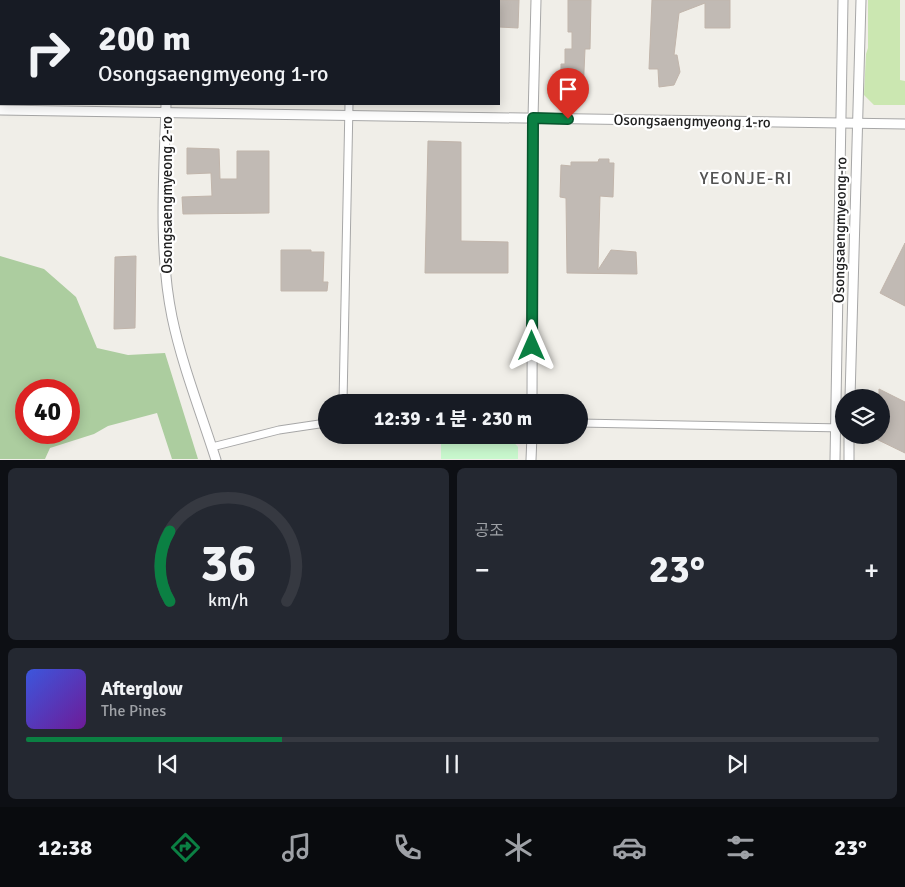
<!DOCTYPE html>
<html lang="ko">
<head>
<meta charset="utf-8">
<style>
  :root { --surface:#171b24; --page:#242831; --text:#f1f3f6; --muted:#9ea1a6; --line:#363941; --accent:#0b8043 }
  body { margin:0; font-family:Signika,"Noto Sans KR",sans-serif; background:var(--page); color:var(--text); height:100vh; display:flex; flex-direction:column; font-size:19px; white-space:nowrap }
  * { box-sizing:border-box; margin:0 }
  p { font-size:16px; color:var(--muted) }
  .icon { flex:none; width:28px; height:28px; fill:none; stroke:currentColor; stroke-width:2; stroke-linecap:round; stroke-linejoin:round }
  .map { position:relative; height:460px; overflow:hidden }
  .sheet { display:flex; flex-direction:column; gap:8px; padding:8px; background:#0d0f14; flex:1 }
  .sheet>* { flex:none }
  .hud { position:absolute; left:0px; top:0px; width:500px; height:105px; box-shadow:0 2px 12px #0003; background:#171b24; color:var(--text); overflow:hidden }
  .controls { position:absolute; left:835px; top:389px; display:grid; gap:10px }
  .controls a { display:grid; place-items:center; width:55px; height:55px; border-radius:50%; background:var(--surface); box-shadow:0 2px 12px #0003; font-size:25px }
  .speed { position:absolute; left:15px; top:379px; display:flex; gap:10px; font-size:25px; font-weight:700; text-align:center }
  .speed>* { display:grid; place-content:center; width:65px; height:65px; border-radius:50%; background:var(--surface); box-shadow:0 2px 12px #0003; line-height:1 }
  .speed .limit { border:8px solid #d22; background:#fff; color:#111 }
  .pin { position:absolute; display:grid; place-items:center; width:42px; height:42px; color:#fff; margin:-51px -21px; border-radius:50% 50% 50% 0; rotate:-45deg; box-shadow:0 0 5px #0007 }
  .pin .icon { rotate:45deg }
  .me { position:absolute; width:55px; margin:-28px; rotate:0deg; stroke-linejoin:round; filter:drop-shadow(0 0 4px #0008) }
  .turn { display:flex; align-items:center; gap:18px; height:105px; padding:0 15px; font-size:22px }
  .turn .icon { width:65px; height:65px; stroke-width:2.5 }
  .turn b { display:block; font-size:35px; line-height:42px }
  .big { font-size:38px; font-weight:700; line-height:1.1 }
  .sheet .card { flex:1; display:flex; flex-direction:column; justify-content:center; gap:8px; min-width:0; padding:0 18px; border-radius:8px; background:var(--page) }
  .sheet .dial { align-items:center; gap:0 }
  .dial svg { height:130px; overflow:visible; fill:none; stroke:var(--line); stroke-width:7; stroke-linecap:round; text-anchor:middle }
  .dial text { fill:var(--text); stroke:none }
  .song { display:flex; align-items:center; gap:15px }
  .cover { width:60px; height:60px; border-radius:8px; background:linear-gradient(135deg,hsl(230 70% 55%),hsl(280 70% 35%)) }
  .played { height:5px; border-radius:2px; background:linear-gradient(90deg,var(--accent) 30%,var(--line) 30%) }
  .keys { display:flex; justify-content:space-around; direction:ltr }
  .heat { display:flex; justify-content:space-between; align-items:center; font-size:28px; direction:ltr }
  .sheet .tiles { flex:1; display:grid; gap:8px; grid-template-columns:1fr 1fr }
  .card:last-child { grid-column:span 2 }
  .trip { position:absolute; left:318px; top:394px; width:270px; height:50px; border-radius:25px; background:var(--surface); box-shadow:0 2px 12px #0003; font-weight:700; line-height:50px; text-align:center }
  .tab-bar { display:flex; height:80px; justify-content:space-around; align-items:center; background:#090b0e; color:var(--muted) }
  .tab-bar .icon { width:35px; height:35px }
  .tab-bar .on { color:var(--accent) }
  .tab-bar b { font-size:22px; color:var(--text) }
  .map>svg:first-child { display:block }
</style>
</head>
<body>
<div class="map">
<svg width="905" height="460" viewBox="0 0 905 460">
  <rect width="100%" height="100%" fill="#f0eee8"/>
  <path fill="#cbe7b1" d="M868,0H900V80L905,81V105H874L864,95L866,54L868,48Z"/>
  <path fill="#accd9f" fill-rule="evenodd" d="M0,256L44,269L76,297L97,348L128,355L165,353L198,459H172L157,413L108,426L94,434L50,448L45,459H0ZM26,390H69V432H26Z"/>
  <path fill="#c8f7cd" d="M441,435L462,438H510L518,447V459H441Z"/>
  <g fill="#c1bab4" stroke="#c1b5ab">
    <path d="M499,0H519L518,28L499,27Z"/>
    <path d="M568,0H591L590,49H585L583,94H561V64H565V49H572V32H568Z"/>
    <path d="M652,0H730V28H705V3L679,13L674,55H677L680,72L674,85L659,87L658,69H649Z"/>
    <path d="M428,141L461,142V241L508,242V273H425Z"/>
    <path d="M187,148L219,149L220,179H237V151H269V213L183,214L182,197L212,196L211,173L187,174Z"/>
    <path d="M599,159H609V163H614L613,197L600,196L598,270L611,250L636,252L637,274L567,273L566,198L560,197L561,165L571,166V162H598Z"/>
    <path d="M905,243V306L880,293Z"/>
    <path d="M281,250H311V252H324L323,282H328L327,291H281Z"/>
    <path d="M136,256L135,328L114,329L115,257Z"/>
    <path d="M879,389L905,402V453L868,435H881V398H879Z"/>
  </g>
  <g fill="none" stroke-linecap="round" stroke-linejoin="round">
    <defs>
      <g id="minor">
        <path d="M350,1V0"/>
        <path d="M343,402L349,104"/>
        <path d="M579,423L844,428"/>
        <path d="M212,447L279,430L326,423"/>
      </g>
      <g id="tertiary">
        <path d="M170,1V0"/>
        <path d="M166,104C164,174 158,248 172,317C182,365 201,413 216,460"/>
        <path d="M0,110L905,124"/>
        <path d="M850,398L861,0"/>
        <path d="M532,402L533,118L536,0"/>
        <path d="M531,460L532,435"/>
        <path d="M835,460L843,0"/>
        <path d="M849,460V435"/>
      </g>
    </defs>
    <use href="#minor" stroke="#a7a7a7" stroke-width="9"/>
    <use href="#tertiary" stroke="#a7a7a7" stroke-width="11"/>
    <use href="#minor" stroke="#fff" stroke-width="7"/>
    <use href="#tertiary" stroke="#fff" stroke-width="9"/>
  </g>
  <g fill="none" stroke-linecap="round" stroke-linejoin="round">
    <defs>
      <path id="route" d="M532,346L533,118L568,119"/>
    </defs>
    <use href="#route" stroke="#07532c" stroke-width="12"/>
    <use href="#route" stroke="#0b8043" stroke-width="9"/>
  </g>
  <g text-anchor="middle" dominant-baseline="central" stroke-width="4.5" stroke-linejoin="round" paint-order="stroke">
    <g font-size="15" fill="#202020" stroke="#fff">
      <text transform="translate(692 121) rotate(1)">Osongsaengmyeong 1-ro</text>
      <text transform="translate(167 195) rotate(-90)">Osongsaengmyeong 2-ro</text>
      <text transform="translate(840 230) rotate(-89)">Osongsaengmyeong-ro</text>
    </g>
    <g font-size="18" letter-spacing="1" fill="#535353" stroke="#fff">
      <text x="746" y="178">YEONJE-RI</text>
    </g>
  </g>
</svg>
<div class="controls">
<a><svg class="icon" aria-label="layers" viewBox="0 0 24 24"><path d="M12 4l9 5-9 5-9-5zM3 14l9 5 9-5"/></svg></a>
</div>
<div class="speed"><div class="limit">40</div></div>
<div class="pin" style="left:568px;top:119px;background:#d93025"><svg class="icon" aria-label="arrive" viewBox="0 0 24 24"><path d="M6 21V4h12l-3 4 3 4H6"/></svg></div>
<svg class="me" style="left:532px;top:346px" viewBox="-20 -20 40 40"><path d="M0-17L14 15 0 8-14 15z" fill="#0b8043" stroke="#fff" stroke-width="4"/></svg>
<div class="trip">12:39 · 1 분 · 230 m</div>
<div class="hud">
<div class="turn"><svg class="icon" aria-label="right" viewBox="0 0 24 24"><path d="M7 20v-9h11M14 6l5 5-5 5"/></svg><div><b>200 m</b>Osongsaengmyeong 1-ro</div></div>
</div>
</div>
<section class="sheet">
<div class="tiles">
<div class="card dial"><svg viewBox="0 0 100 80">
<path d="M14 69A42 42 0 1 1 86 69"/>
<path d="M14 69A42 42 0 0 1 14 26" stroke="#0b8043"/>
<text x="50" y="56" font-size="32" font-weight="700">36</text>
<text x="50" y="72" font-size="11">km/h</text>
</svg></div>
<div class="card"><p>공조</p>
<div class="heat"><a>−</a><b class="big">23°</b><a>+</a></div>
</div>
<div class="card">
<div class="song"><i class="cover"></i><div><b>Afterglow</b><p>The Pines</p></div></div>
<div class="played"></div>
<div class="keys"><svg class="icon" aria-label="previous" viewBox="0 0 24 24"><path d="M18 5L8 12l10 7zM5 5v14"/></svg><svg class="icon" aria-label="pause" viewBox="0 0 24 24"><path d="M8 5v14M16 5v14"/></svg><svg class="icon" aria-label="next" viewBox="0 0 24 24"><path d="M6 5l10 7-10 7zM19 5v14"/></svg></div>
</div>
</div>
</section>
<nav class="tab-bar">
<b>12:38</b>
<svg class="icon on" aria-label="directions" viewBox="0 0 24 24"><path d="M12 3l9 9-9 9-9-9zM9 14v-3h6M13 9l2 2-2 2"/></svg>
<svg class="icon" aria-label="music" viewBox="0 0 24 24"><path d="M9 18V5l10-2v13"/><circle cx="6" cy="18" r="3"/><circle cx="16" cy="16" r="3"/></svg>
<svg class="icon" aria-label="phone" viewBox="0 0 24 24"><path d="M5 4h4l2 5-3 2q2 4 5 5l2-3 5 2v4C11 20 4 13 5 4z"/></svg>
<svg class="icon" aria-label="climate" viewBox="0 0 24 24"><path d="M12 3v18M4 7l16 10M4 17L20 7"/></svg>
<svg class="icon" aria-label="car" viewBox="0 0 24 24"><path d="M5 17H2v-5l4-1 3-4h7l3 4 3 1v5h-3M9 17h6M6 11h13"/><circle cx="7" cy="17" r="2"/><circle cx="17" cy="17" r="2"/></svg>
<svg class="icon" aria-label="filters" viewBox="0 0 24 24"><path d="M4 7h16M4 17h16"/><circle cx="9" cy="7" r="2"/><circle cx="15" cy="17" r="2"/></svg>
<b>23°</b>
</nav>
</body>
</html>
